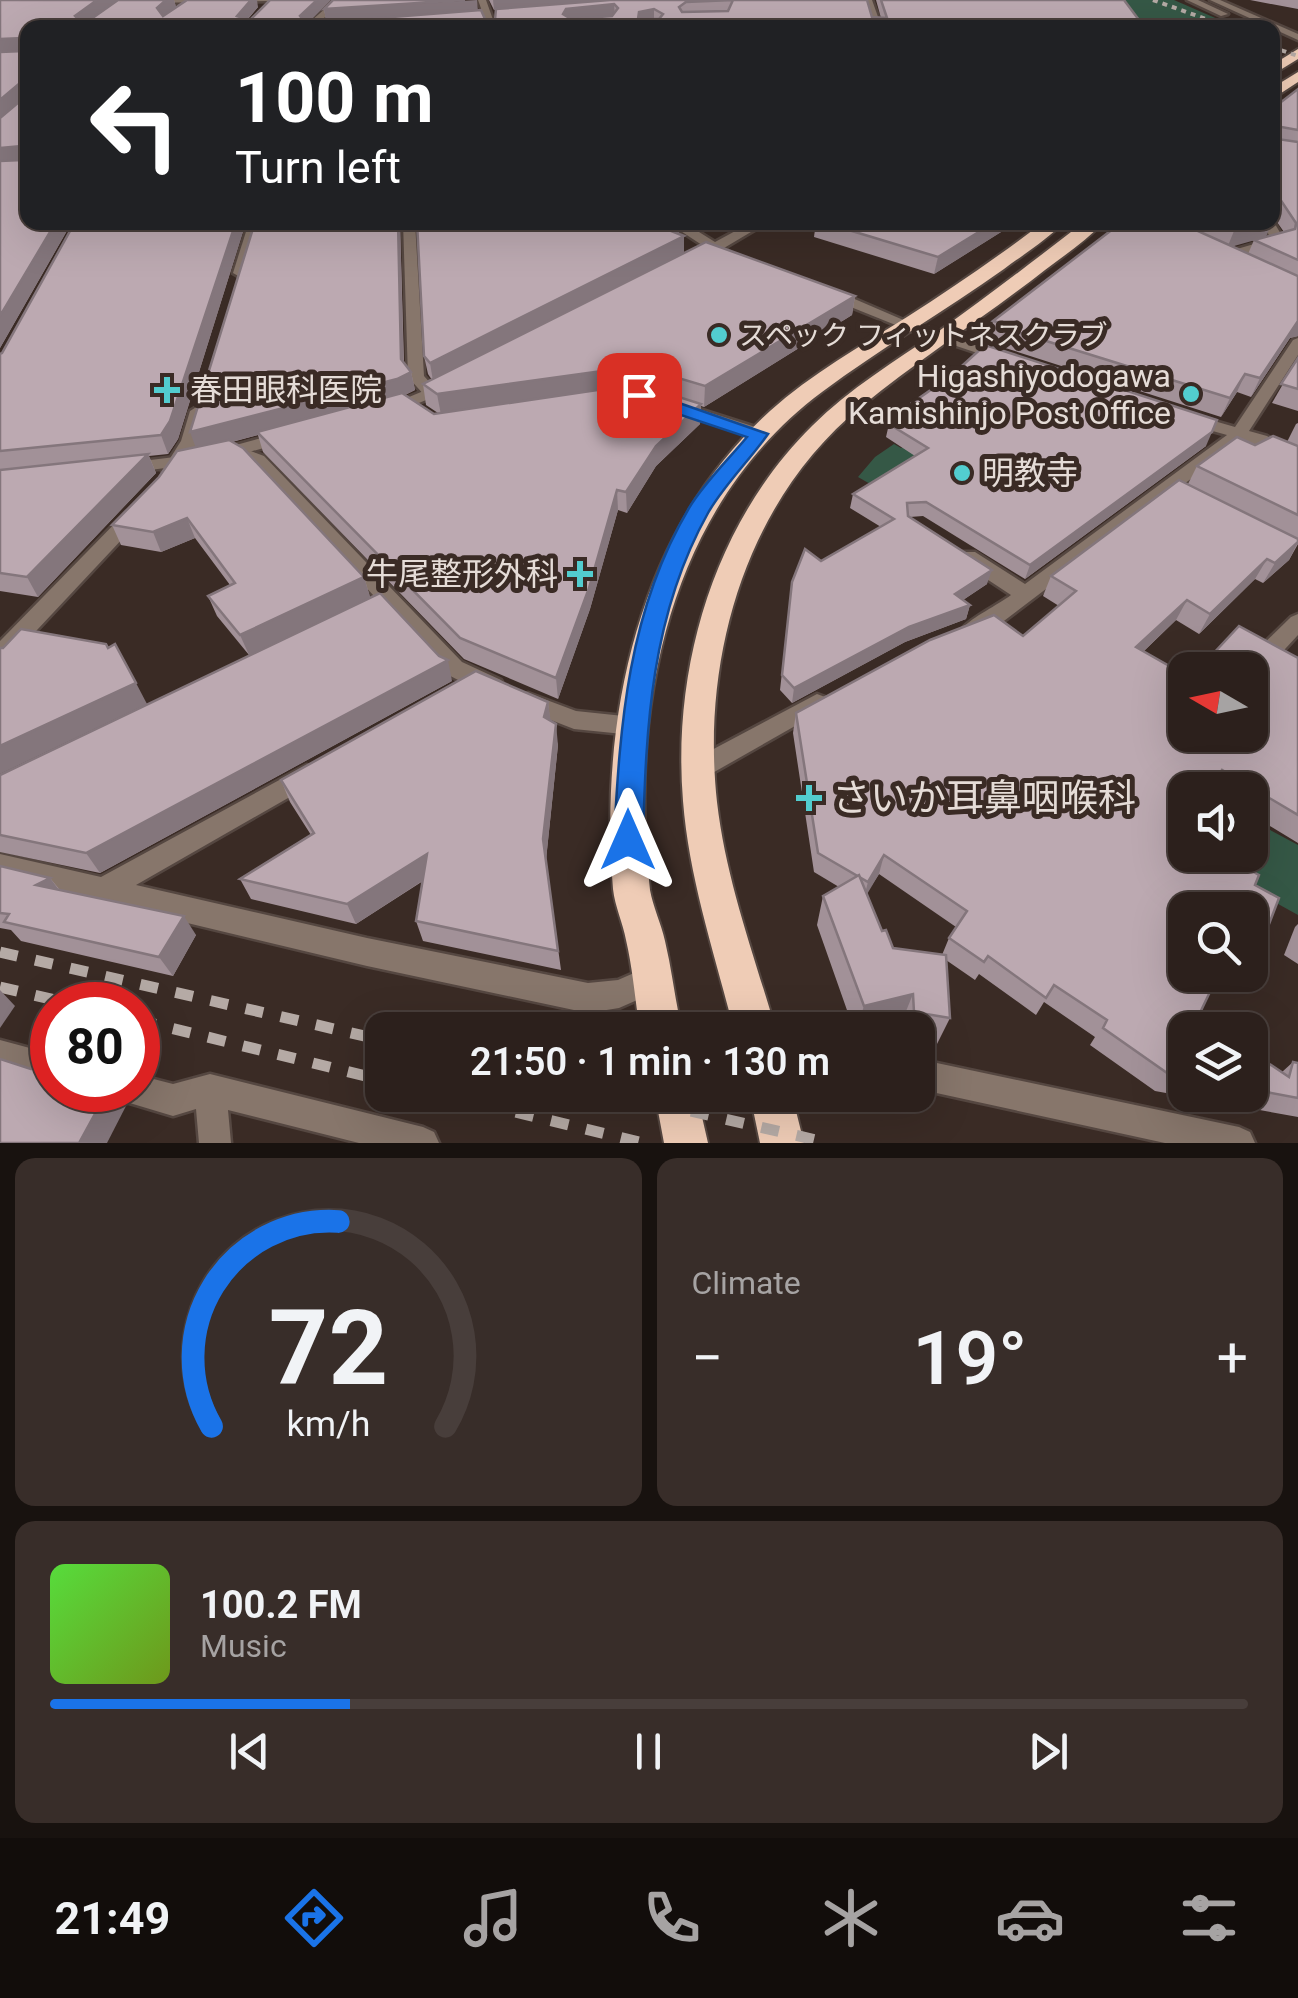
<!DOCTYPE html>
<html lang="en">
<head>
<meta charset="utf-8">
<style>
  :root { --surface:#2c201c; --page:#382d29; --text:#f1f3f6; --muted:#a6a3a3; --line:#483e3b; --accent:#1a73e8 }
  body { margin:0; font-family:Roboto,"Noto Sans JP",sans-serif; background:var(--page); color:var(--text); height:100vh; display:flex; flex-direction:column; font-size:38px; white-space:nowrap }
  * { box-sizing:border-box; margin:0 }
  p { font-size:32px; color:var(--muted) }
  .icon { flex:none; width:55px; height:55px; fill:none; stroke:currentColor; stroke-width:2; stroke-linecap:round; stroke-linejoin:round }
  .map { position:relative; height:1143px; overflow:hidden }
  .panel { display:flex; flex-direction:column; gap:15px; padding:15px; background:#18120f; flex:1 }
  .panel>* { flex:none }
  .top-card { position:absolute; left:20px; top:20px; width:1260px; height:210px; border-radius:20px; box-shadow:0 10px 40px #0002,0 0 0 2px var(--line); background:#202124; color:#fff; overflow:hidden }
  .needle { width:65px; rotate:279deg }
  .tools { position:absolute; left:1168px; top:652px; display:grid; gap:20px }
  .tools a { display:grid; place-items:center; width:100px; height:100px; border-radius:20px; background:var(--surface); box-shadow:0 10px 40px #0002,0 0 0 2px var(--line); font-size:50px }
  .speed { position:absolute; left:30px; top:982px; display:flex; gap:20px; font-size:50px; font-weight:700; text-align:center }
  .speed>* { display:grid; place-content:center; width:130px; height:130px; border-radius:50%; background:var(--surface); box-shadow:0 10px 40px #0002,0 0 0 2px var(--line); line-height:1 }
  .speed .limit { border:15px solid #d22; background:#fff; color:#111 }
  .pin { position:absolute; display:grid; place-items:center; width:85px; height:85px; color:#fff; margin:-42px; border-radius:20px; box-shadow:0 5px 15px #0006 }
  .me { position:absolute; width:110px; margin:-55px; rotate:0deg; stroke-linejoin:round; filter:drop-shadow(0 0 8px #0008) }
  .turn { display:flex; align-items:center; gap:35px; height:210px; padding:0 50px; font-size:45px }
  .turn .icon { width:130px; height:130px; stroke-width:2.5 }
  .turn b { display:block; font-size:70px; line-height:85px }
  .big { font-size:75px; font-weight:600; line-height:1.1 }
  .panel .widget { flex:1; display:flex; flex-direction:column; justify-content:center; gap:15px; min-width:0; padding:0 35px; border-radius:20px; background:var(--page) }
  .panel .dial { align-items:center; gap:0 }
  .dial svg { height:260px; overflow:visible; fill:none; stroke:var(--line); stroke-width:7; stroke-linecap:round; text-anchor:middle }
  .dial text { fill:var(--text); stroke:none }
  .song { display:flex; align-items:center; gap:30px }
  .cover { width:120px; height:120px; border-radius:15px; background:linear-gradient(135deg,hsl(110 70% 55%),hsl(80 70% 35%)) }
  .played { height:10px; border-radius:5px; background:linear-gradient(90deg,var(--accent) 25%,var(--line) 25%) }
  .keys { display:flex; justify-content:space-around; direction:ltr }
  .heat { display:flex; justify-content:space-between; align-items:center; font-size:55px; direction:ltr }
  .panel .tiles { flex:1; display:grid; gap:15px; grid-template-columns:1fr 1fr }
  .widget:last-child { grid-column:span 2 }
  .trip { position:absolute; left:365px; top:1012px; width:570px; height:100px; border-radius:20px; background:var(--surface); box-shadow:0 10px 40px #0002,0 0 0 2px var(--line); font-weight:600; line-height:100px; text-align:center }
  .tabs { display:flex; height:160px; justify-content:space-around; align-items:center; background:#120d0b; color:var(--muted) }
  .tabs .icon { width:70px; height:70px }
  .tabs .current { color:var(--accent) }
  .tabs b { font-size:45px; color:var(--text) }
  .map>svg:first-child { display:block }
</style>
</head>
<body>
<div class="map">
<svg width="1298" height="1143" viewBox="0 0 1298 1143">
  <rect width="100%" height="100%" fill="#3a2b25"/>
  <g fill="#355846">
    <path d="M886,0H1174L1236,27H1163V20L1024,14Z"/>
    <path d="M915,441L953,464L879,489L858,477L875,457L894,444L901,448Z"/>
    <path d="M1259,824L1298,845V915L1219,871L1233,855H1250V835Z"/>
  </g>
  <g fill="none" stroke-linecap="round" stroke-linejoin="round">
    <defs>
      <g id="pedestrian">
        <path d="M235,445L264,456L462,662L501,680L504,686L501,692C484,697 462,681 446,674L252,464L226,450Z"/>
        <path d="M528,693L576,711L633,717L641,719L645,726L641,733L633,735L574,729L520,708L517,702L520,696Z"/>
      </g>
      <g id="minor">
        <path d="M143,0H323L146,3Z"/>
        <path d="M335,0H344L313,28H303Z"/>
        <path d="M1272,219L1285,241L1284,244L1220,260V254L1271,239L1262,222H1272Z"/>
        <path d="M249,222H261L247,273L240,277L233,273Z"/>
        <path d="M403,222H415L424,376L440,394L432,399L426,397L408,377Z"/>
        <path d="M908,321L1011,355L1014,358L1006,363L1001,361L903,328L901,325Z"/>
        <path d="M1298,338V355L1249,431L1267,436L1298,456V469L1255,444L1242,440L996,627L974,636L966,633L963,628C972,617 998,605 1011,595L961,562L958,557L961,552H975L1025,584L1227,435L1184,423L1182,419L1190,414L1235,427L1293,340Z"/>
        <path d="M674,401L765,430L768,434L759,439L668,409V403Z"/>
        <path d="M198,406L206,411L199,441L177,475H165L162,471L181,441L190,411Z"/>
        <path d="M133,510L142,516L140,520L8,661L0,663V641L126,512Z"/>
        <path d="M1298,614V635L1273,662H1257L1254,656L1257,650L1291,617Z"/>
        <path d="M817,694L825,697L828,703L825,709L709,775L700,778L691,775L688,768L691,761Z"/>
        <path d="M307,765L316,768L319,775L316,782L136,885L367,938L588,983L618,980L650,966L660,970L664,980L660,990L619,1008L588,1013L367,966L0,878V854L101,877Z"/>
        <path d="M0,1040L52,1054V1084L0,1070Z"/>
        <path d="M918,1059L1239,1127L1250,1132L1255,1143H1165L918,1089Z"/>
        <path d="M210,1074L423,1127L434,1132L439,1143H359L228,1110L231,1143H199L196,1109L173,1116L123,1101L118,1090H138V1075L173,1084Z"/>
      </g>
      <g id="tertiary">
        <path d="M478,0H486L496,28H488Z"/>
        <path d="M864,0H872L882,28H874Z"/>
        <path d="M1187,0H1198L1228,14L1221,16Z"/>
        <path d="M1210,0H1220L1298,34V40Z"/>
        <path d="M667,222H683L715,242L752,222H768L724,248L731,253L729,256L714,253L698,262H688V256L705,247Z"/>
        <path d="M826,291H836L915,325L908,329L903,328L826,297Z"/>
        <path d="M450,380L458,385L456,388L394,413H382L380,409Z"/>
        <path d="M283,432L289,433L292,437L289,441L220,460L211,455L214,451Z"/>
        <path d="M191,455L197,456L200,460L197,464L126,473L117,468L126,463Z"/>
      </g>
      <g id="trunk">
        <path d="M1298,49V59L1272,75V65Z"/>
        <path d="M1298,72V82L1272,99V88Z"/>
        <path d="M1044,222H1064C1047,240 1024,254 1004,269C945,311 881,348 822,392C668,507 629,707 650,890C653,907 661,923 665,941C672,970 675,1000 682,1030H640C635,1000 633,970 626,940C623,923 615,907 613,889C599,717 638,531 770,411C811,374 861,346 907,317C954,287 1000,255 1044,222Z"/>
        <path d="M1084,222H1104C1087,240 1065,255 1045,270C985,317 921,358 862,406C746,500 701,657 717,802C726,880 754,955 776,1030H734C715,955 689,879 683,801C672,667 714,523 812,426C849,389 895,361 939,331C988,296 1036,259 1084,222Z"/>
        <path d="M655,1095H697L708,1143H664Z"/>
        <path d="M750,1095H792L804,1143H760Z"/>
      </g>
    </defs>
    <use href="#pedestrian" stroke="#554741" stroke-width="5"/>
    <use href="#minor" stroke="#554741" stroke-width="5"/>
    <use href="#tertiary" stroke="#554741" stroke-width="5"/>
    <use href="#trunk" stroke="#554741" stroke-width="4"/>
    <use href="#pedestrian" fill="#87766b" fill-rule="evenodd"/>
    <use href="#minor" fill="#87766b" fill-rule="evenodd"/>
    <use href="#tertiary" fill="#87766b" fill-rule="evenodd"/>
    <use href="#trunk" fill="#efccb6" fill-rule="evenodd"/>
    <g stroke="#b5aaa5" stroke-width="4" stroke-dasharray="5 5" stroke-linecap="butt">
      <path d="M1153,0L1231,28"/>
      <path d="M1272,47L1298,56"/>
    </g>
    <g stroke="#b5aaa5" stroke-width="11" stroke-dasharray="18 18" stroke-linecap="butt">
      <path d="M0,952L382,1040"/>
      <path d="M0,987L76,1005"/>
      <path d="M138,1020L382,1080"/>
      <path d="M446,1095L643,1143"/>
      <path d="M621,1095L829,1143"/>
    </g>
  </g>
  <g fill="#a29198" fill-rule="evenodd">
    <path d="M0,0H174L176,7H258L248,19L311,20H326L324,9L478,10L485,19L495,20L496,10H494L489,0H867L872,17L881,18L876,0H1124L1145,28H28V222H72L0,348Z"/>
    <path d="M1250,0H1298V9Z"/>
    <path d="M1298,89V336L1290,338L1251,397L1237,392L1221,417L996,345L997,342L989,339L993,321L1122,222H1272L1232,247L1248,254L1254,240L1284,232L1272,215V109Z"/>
    <path d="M75,222H246L178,439L168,454L149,456L156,473L38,597L0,591V354L2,353Z"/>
    <path d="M400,222L404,363L411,372L415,390L405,395L434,414L438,413L426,405L423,384L432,380L428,374L424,356L417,222H679V234L684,236V253L855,296L852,315L704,407L701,406L700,424L656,466L627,513L618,510L590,609L558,699L464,659L263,452L258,435L232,442L364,577L370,597L249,655L217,616L208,596L230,585L195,538L161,552L121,545L112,525L196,447Z"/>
    <path d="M816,222H1017L934,274L814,237Z"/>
    <path d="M1298,358V411L1272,403Z"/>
    <path d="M905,408L1206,446L1025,579L923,516L910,517L987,584L963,600L970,605L966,619L905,642L792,703L780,690L792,582L881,527L850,508L853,494L915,456L886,437L889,424L903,417Z"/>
    <path d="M1298,423V544L1289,560L1263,583L1255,579L1199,634L1176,620L1144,651L1185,735L1298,658V843L1250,814V790H1185V823L1179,831L1255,885L1261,945L1250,958V910L1185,1030V1095H1250V1051L1282,1072L1293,1062L1298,1063V1117L1155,1091L1090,1045L1095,1037L1044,1002L1036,1015L979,974L975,980L946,960L950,1018L937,1044L918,1041V1030H903L902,1021L864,1030H854L817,925L823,896L839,887L814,872L793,733L796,713L1023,636L1059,606L1043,596L1051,576L1188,484L1197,466L1255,445L1287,442L1296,424ZM879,874L956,927L949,938L942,955L893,948L882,931L866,894Z"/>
    <path d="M452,681L100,873L0,852V775Z"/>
    <path d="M548,702L550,721L558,745L546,860L561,970L423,941L416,921L423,881L356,924L251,899L240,879L311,835L290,802L281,780Z"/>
    <path d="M0,866L50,878L60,890L196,935L173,976L21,941L11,930L0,928Z"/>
    <path d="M1298,924V964L1284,955L1295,927Z"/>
  </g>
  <g fill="#84767c">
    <path d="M97,0H117L79,28L75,16Z"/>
    <path d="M166,0H174L176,7L160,19L157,8Z"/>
    <path d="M251,0H257L258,7L240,28L237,16Z"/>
    <path d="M317,0H331L303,28L300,16Z"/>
    <path d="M477,0L478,11L326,21L324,9Z"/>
    <path d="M493,0H651L494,10Z"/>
    <path d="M614,4L615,16L567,21L563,14L566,9Z"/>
    <path d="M654,9V21L638,19L639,12Z"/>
    <path d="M23,38L28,50L0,52V39Z"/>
    <path d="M20,83L25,96L0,120V100Z"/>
    <path d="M21,146L28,161L0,164V148Z"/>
    <path d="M1280,199L1273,215H1272V202Z"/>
    <path d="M56,222H72L0,348V316Z"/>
    <path d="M236,222H246L178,439L168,454L161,435Z"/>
    <path d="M398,222H400L404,376L411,372L415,390L401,397L257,432L258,435L197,451L190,432L401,359Z"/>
    <path d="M679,222V235L656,225L665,223Z"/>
    <path d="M700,222H721L699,229Z"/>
    <path d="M995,222H1017L934,274L938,257Z"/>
    <path d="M1265,222H1272L1266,237L1227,248L1234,231Z"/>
    <path d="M684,236V253L433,381L430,363Z"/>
    <path d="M855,296L852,315L704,407L705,386Z"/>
    <path d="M1298,321V336L1290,338L1251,397L1260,378Z"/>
    <path d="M638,366V386L441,415L437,394Z"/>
    <path d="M1245,374L1237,392L1221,417L1230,398Z"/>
    <path d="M701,404L700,424L656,466L627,513L626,492L656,446Z"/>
    <path d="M1212,432L1206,446L1025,579L1030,565Z"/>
    <path d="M148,454L156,473L38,597L27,577Z"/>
    <path d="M617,490L618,510L590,609L558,699L556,678Z"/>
    <path d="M187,518L195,538L161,552L153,532Z"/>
    <path d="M1298,542L1289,560L1263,583L1275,563Z"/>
    <path d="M1267,559L1255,579L1199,634L1210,614Z"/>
    <path d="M992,570L987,584L951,608L955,594Z"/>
    <path d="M364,577L370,597L249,655L240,635Z"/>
    <path d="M1187,600L1176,620L1127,667L1136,647Z"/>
    <path d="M970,605L966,619L905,642L792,703L794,688L909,627Z"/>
    <path d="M448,660L452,681L100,873L86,853Z"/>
    <path d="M136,683L147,704L0,774V746Z"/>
    <path d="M548,702L551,723L544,717Z"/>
    <path d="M556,724L558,745L546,860L543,839Z"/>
    <path d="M427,854L433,874L356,924L347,904Z"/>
    <path d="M884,855L879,874L863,901L868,882Z"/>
    <path d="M50,878L65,898L36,885Z"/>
    <path d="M184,916L196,935L173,976L159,957Z"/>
    <path d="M0,990L15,1006L0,1028Z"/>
    <path d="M913,994L902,1021L864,1030H856L864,1006Z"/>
    <path d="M108,1090H111L126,1106L107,1143H79Z"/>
  </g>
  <g fill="#bca9b1" stroke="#84767c" stroke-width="2.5" fill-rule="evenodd">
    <path d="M0,0H97L75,16L79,20L91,19L118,0H166L157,8L163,16L187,0H251L237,16L250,20L270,0H317L300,16L303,20H354L481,10L485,19L495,20L496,9L610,0H867L872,17L887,18L881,0H1124L1145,28H28V222H56L0,316V161L22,160L25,156L21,146L0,148V118L25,97V83H20L0,100V52L23,51L27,41L23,38L0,39ZM733,0L728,11L682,12L679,7L686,2ZM614,4L618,8L612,16L571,19L563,14L566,9ZM654,9L663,14L659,19H638L639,12Z"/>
    <path d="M333,0H465L324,9Z"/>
    <path d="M1298,89V130L1276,126L1277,139L1298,142V260L1254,240L1295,229L1296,223L1280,199L1272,202V109Z"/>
    <path d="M75,222H236L170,421L161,435L0,451V354L2,353Z"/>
    <path d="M255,222H398L401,359L411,372L397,379L190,432Z"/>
    <path d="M417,222H665L656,225L684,236L430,363L424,356Z"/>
    <path d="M822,222H995L938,257Z"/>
    <path d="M1122,222H1178L1298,276V321L1260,378L1245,374L1230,398L1001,327L1004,324L993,321Z"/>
    <path d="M1214,222H1265L1234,231Z"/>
    <path d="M706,242L855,296L705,386L638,366L437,394L423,384Z"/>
    <path d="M985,345L1217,420L1212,432L1030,565L926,502L907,503L908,516L992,570L955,594L970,605L909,627L794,688L782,675L792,582L805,549L821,561L894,519L853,494L928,448L889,424L912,412L905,408L952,375Z"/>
    <path d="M1298,358V389L1281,384Z"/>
    <path d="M638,384L701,404L656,446L626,492L617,490L589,588L556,678L460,638L257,432L402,393L434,414Z"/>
    <path d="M1273,436L1298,446V515L1197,466L1237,437L1255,445Z"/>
    <path d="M229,440L243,448L364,577L240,635L208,596L235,583L187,518L153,532L112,525L159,477L177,451Z"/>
    <path d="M148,454L27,577L0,573V470Z"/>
    <path d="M1179,480L1298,539V542L1275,563L1267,559L1210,614L1187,600L1136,647L1185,675V735H1250V670H1198L1239,626L1298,658V815L1222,770L1208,790H1185V821L1178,831L1185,835V855H1222L1259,875L1255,885L1279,898L1261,945L1250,939V910H1185V975H1218L1198,1017L1218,1030H1185V1078L1170,1075L1103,1028L1107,1020L1054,985L1046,998L988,956L984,962L949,938L967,911L884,855L868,882L818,853L796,713L930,640L994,615L1023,636L1076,591L1051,576Z"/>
    <path d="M380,593L439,656L448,660L86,853L0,835V775Z"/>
    <path d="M21,629L106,644L108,648L115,644L136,683L0,746V648H3Z"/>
    <path d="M476,671L548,702L544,717L556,724L543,839L558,951L416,921L427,854L347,904L240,879L314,833L281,780Z"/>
    <path d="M0,866L50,878L36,885L184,916L159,957L4,922L9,914L0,913Z"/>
    <path d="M859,875L882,931L886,930L893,948L946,955L950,1018L914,1012L913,994L864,1006L823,896Z"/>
    <path d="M1250,1051L1289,1077L1293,1062L1298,1063V1098L1250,1089Z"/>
    <path d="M0,1059L31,1069L36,1063L52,1067V1090H108L79,1143H0Z"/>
  </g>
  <path fill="#1a73e8" stroke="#114b97" stroke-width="2.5" d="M639,389L768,434C749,461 724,485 708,513C651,615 646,726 643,840L639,849L628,853L618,849L614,840C620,724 628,611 689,508C704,483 728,460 747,437L633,399L630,395Z"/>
  <g fill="#52cdcf" stroke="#3a2b25" stroke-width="4">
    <circle cx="719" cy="335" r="10"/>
    <path d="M162 375h10v10h10v10h-10v10h-10v-10h-10v-10h10z"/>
    <circle cx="1191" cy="394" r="10"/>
    <circle cx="962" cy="473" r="10"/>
    <path d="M575 559h10v10h10v10h-10v10h-10v-10h-10v-10h10z"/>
    <path d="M804 783h10v10h10v10h-10v10h-10v-10h-10v-10h10z"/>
  </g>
  <g text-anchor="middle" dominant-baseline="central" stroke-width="10" stroke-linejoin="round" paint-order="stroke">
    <g font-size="28" fill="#e5dcd7" stroke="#3a2b25" text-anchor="start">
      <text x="739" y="335">スペック フィットネスクラブ</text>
    </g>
    <g font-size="32" fill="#e5dcd7" stroke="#3a2b25" text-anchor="end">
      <text x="1171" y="376">Higashiyodogawa<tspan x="1171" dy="37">Kamishinjo Post Office</tspan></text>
      <text x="190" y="390" text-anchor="start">春田眼科医院</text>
      <text x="982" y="473" text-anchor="start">明教寺</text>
      <text x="558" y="574">牛尾整形外科</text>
    </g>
    <g font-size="38" fill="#e5dcd7" stroke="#3a2b25" text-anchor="start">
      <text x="832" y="798">さいか耳鼻咽喉科</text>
    </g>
  </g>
</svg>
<div class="tools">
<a><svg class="needle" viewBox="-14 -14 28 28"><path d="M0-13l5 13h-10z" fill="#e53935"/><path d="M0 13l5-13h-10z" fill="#a6a3a3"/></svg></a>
<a><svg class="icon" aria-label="sound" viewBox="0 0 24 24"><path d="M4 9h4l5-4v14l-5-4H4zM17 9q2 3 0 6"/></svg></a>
<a><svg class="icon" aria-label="search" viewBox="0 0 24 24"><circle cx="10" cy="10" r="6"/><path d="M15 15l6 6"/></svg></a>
<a><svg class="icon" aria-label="layers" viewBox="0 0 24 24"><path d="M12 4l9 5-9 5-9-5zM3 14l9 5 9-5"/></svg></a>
</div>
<div class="speed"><div class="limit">80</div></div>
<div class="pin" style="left:639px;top:395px;background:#d93025"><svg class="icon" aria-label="arrive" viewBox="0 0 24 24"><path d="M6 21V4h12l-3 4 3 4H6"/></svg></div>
<svg class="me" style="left:628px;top:840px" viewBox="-20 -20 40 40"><path d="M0-17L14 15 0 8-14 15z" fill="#1a73e8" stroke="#fff" stroke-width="4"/></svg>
<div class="trip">21:50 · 1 min · 130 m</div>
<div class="top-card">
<div class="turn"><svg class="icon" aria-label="left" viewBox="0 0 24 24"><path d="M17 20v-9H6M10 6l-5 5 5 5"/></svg><div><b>100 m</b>Turn left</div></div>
</div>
</div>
<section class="panel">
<div class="tiles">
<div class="widget dial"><svg viewBox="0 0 100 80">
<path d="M14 69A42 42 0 1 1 86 69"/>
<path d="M14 69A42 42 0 0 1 53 6" stroke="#1a73e8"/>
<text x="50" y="56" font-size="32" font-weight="700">72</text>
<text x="50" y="72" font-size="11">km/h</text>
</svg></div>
<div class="widget"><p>Climate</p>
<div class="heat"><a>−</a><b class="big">19°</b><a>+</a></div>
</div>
<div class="widget">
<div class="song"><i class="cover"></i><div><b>100.2 FM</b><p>Music</p></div></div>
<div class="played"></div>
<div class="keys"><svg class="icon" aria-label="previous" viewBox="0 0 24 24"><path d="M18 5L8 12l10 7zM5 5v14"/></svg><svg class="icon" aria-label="pause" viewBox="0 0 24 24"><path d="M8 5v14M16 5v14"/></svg><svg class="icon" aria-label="next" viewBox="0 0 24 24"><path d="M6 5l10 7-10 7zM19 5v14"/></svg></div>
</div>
</div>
</section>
<nav class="tabs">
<b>21:49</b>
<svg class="icon current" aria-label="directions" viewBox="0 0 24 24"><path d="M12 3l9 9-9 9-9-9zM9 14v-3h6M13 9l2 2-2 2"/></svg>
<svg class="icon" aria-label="music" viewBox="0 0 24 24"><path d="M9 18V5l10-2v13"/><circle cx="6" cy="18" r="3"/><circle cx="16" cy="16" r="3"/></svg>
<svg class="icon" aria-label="phone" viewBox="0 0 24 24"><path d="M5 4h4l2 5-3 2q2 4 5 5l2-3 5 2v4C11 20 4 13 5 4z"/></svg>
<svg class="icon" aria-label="climate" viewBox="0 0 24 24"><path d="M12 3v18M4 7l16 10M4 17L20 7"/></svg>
<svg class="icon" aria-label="car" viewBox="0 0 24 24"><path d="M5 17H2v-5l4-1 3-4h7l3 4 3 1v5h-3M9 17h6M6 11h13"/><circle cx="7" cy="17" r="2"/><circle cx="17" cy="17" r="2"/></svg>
<svg class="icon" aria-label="filters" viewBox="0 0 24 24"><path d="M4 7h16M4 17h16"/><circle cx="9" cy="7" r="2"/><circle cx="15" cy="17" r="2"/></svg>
</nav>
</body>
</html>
